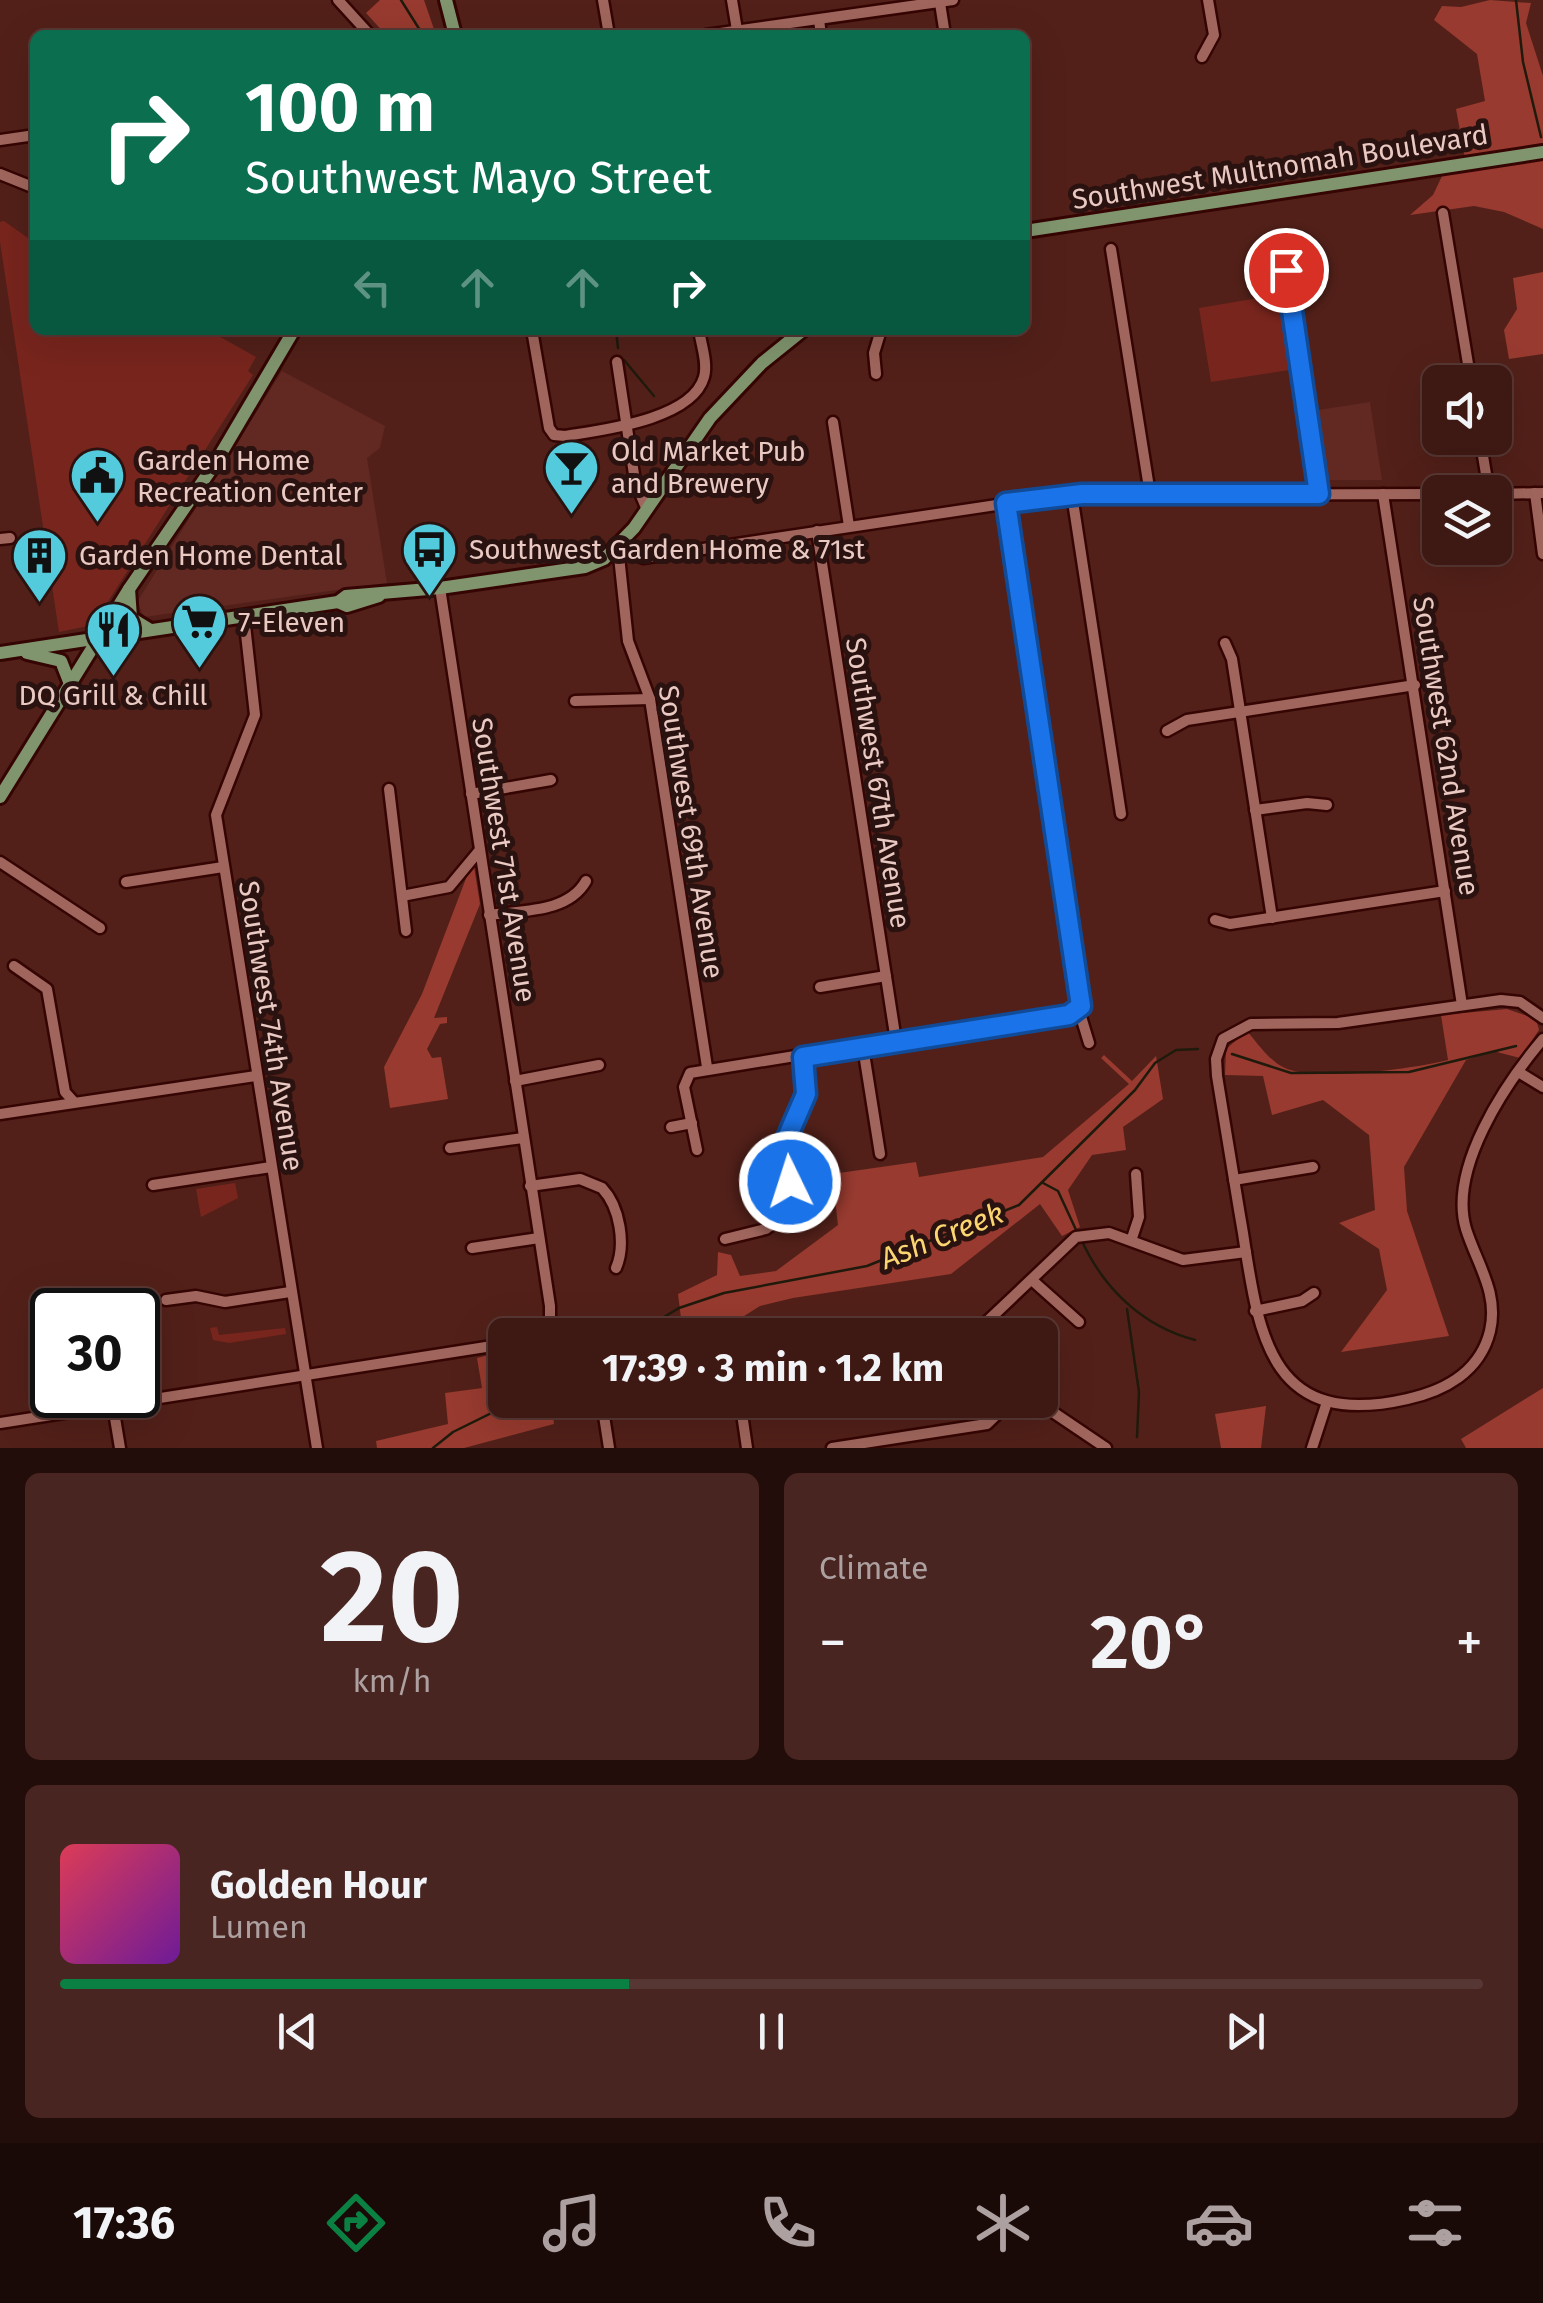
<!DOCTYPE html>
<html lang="en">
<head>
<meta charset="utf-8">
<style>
  :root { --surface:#3e1813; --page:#492521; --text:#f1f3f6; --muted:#ada0a0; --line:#573733; --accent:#0b8043 }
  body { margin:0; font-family:"Fira Sans",sans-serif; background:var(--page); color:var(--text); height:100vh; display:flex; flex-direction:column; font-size:38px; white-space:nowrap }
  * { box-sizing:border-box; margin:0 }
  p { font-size:32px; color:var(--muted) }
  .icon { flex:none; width:55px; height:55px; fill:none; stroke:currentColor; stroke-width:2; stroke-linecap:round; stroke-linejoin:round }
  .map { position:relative; height:1448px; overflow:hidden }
  .side { display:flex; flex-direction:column; gap:25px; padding:25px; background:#220d0a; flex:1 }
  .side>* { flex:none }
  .hud { position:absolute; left:30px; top:30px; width:1000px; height:305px; border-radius:15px; box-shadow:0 10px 40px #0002,0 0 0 2px var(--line); background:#0b6e4f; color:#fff; overflow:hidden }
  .tools { position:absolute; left:1422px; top:365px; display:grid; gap:20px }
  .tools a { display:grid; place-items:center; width:90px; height:90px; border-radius:15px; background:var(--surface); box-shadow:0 10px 40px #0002,0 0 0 2px var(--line); font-size:50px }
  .speed { position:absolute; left:30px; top:1288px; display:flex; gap:20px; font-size:50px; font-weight:700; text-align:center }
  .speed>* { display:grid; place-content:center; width:130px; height:130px; border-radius:50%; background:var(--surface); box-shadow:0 10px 40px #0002,0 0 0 2px var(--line); line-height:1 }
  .speed .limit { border:5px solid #111; border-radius:15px; background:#fff; color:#111 }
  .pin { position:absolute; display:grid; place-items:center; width:85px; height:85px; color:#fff; margin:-42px; border:5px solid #fff; border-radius:50%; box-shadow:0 2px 10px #0007 }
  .me { position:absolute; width:110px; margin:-55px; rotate:356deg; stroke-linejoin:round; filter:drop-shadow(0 0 8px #0008) }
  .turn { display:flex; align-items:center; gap:35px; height:210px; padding:0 50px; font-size:45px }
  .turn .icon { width:130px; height:130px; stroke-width:2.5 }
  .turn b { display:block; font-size:70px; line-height:85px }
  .lanes { display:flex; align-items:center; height:95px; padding:0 50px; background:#0003; justify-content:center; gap:50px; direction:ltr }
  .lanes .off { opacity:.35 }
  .big { font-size:75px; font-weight:700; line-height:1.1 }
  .side .card { flex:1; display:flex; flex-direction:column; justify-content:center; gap:15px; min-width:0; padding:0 35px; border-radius:15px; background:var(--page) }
  .side .dial { align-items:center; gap:0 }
  .dial b { font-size:130px; line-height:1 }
  .song { display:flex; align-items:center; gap:30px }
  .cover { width:120px; height:120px; border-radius:15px; background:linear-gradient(135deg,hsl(350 70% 55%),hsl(280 70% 35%)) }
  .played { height:10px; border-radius:5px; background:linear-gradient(90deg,var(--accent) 40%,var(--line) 40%) }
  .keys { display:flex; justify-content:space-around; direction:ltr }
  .heat { display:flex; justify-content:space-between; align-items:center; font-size:55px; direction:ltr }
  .side .tiles { flex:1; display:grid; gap:25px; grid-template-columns:1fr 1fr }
  .card:last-child { grid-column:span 2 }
  .trip { position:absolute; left:488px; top:1318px; width:570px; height:100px; border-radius:15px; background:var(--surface); box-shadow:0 10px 40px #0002,0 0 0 2px var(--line); font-weight:700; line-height:100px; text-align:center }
  .tabs { display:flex; height:160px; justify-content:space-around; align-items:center; background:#190a08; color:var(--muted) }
  .tabs .icon { width:70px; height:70px }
  .tabs .on { color:var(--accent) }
  .tabs b { font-size:45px; color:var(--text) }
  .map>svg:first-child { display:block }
</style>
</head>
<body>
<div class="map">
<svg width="1543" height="1448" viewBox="0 0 1543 1448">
  <rect width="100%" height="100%" fill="#522019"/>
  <g fill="#622922">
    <path d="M282,371L385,426L380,448L367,458L387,583L144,617L137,602Z"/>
    <path d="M1370,402L1382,480H1329L1318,410Z"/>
  </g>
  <g fill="#78251d">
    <path d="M4,221L35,243V330H208L256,357L248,371L253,375L93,625L59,632L0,242V222Z"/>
    <path d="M1283,294L1296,369L1211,382L1199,308Z"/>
    <path d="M235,1183L238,1198L201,1217L196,1189Z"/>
    <path d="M217,1327L219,1335L285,1328L286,1334L229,1343L213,1340L210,1328Z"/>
  </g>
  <g fill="#983a2f">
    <path d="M380,0H424L436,35H386L366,13Z"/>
    <path d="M1490,0L1531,3L1526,23L1543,76V146L1465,158L1456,109L1485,101L1477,54L1434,20L1442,6L1461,7Z"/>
    <path d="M1543,160V229L1504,212L1474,206L1410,215L1433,195L1443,174Z"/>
    <path d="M1543,272V354L1509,359L1504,330L1517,309L1513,278Z"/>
    <path d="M473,860L480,904L434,1018L447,1017V1023L440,1024L427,1049L432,1058L441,1057L448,1099L390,1108L384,1067L422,994Z"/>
    <path d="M1507,1009L1536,1019L1539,1030L1520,1058L1493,1051L1466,1060L1404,1167L1407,1211L1449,1336L1341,1352L1387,1290L1379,1249L1339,1223L1375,1210L1369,1135L1323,1100L1272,1115L1263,1076L1225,1075L1226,1049L1247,1031C1260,1046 1273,1067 1294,1071C1329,1079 1413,1069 1448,1060L1441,1015Z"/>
    <path d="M1104,1055L1132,1081L1156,1056L1163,1099L1123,1127L1126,1150L1092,1155L1068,1190L1080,1227L1062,1236L1040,1204L951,1274L793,1298L760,1306L714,1335H570L681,1318L678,1294L717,1275L718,1252L731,1255L740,1276L776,1271L838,1225L832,1174L916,1162L919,1177L1043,1157L1129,1084L1101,1058Z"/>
    <path d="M505,1351V1400H551L554,1424L464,1448H377L376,1441L448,1424L445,1393L482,1388L477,1358Z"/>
    <path d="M1543,1388V1448H1466L1461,1439Z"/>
    <path d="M1266,1406L1261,1448H1221L1215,1414Z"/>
  </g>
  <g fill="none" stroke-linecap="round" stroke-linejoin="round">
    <g stroke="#1f1a0c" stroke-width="2.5">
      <path d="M401,0L423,35"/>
      <path d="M1516,0L1523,62L1541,137"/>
      <path d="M616,330L618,348"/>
      <path d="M624,360L654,396"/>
      <path d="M1232,1054L1291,1073L1409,1072L1516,1046"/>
      <path d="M1043,1183L1058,1191L1077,1232"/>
      <path d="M1081,1239C1103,1288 1142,1326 1195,1340"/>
      <path d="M1127,1309L1139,1392L1137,1437"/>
      <path d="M634,1335L679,1308L724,1293L867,1266L1019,1205L1135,1090L1155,1063L1176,1050L1198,1049"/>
      <path d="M433,1448L453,1432L518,1400"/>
    </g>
    <defs>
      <g id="minor">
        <path d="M338,0L370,35"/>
        <path d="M603,0L609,35"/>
        <path d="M732,0L737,30"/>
        <path d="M940,3L945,35"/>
        <path d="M819,20L821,35"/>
        <path d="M706,35L953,0"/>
        <path d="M1202,57L1214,35L1208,0"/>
        <path d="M0,140L35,135"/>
        <path d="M0,174L35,188"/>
        <path d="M1443,213L1471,382"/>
        <path d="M1282,236L1319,494"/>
        <path d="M1111,249L1150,494"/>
        <path d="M532,330L549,428L554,435L565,436C601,430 692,420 704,377C708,363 701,344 699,330"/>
        <path d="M617,362L635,481L647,510"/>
        <path d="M876,374L874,353L881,330"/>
        <path d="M833,422L849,526"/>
        <path d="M1480,438L1489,492"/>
        <path d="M1535,493L1543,554"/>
        <path d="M1383,494L1462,1005"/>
        <path d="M1495,494L1543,493"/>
        <path d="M1072,495L1121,814"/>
        <path d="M1006,503L1082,994L1079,1010L1089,1043"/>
        <path d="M817,531L896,1041"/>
        <path d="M0,539L10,538"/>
        <path d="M618,547L643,558L1063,495L1440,494"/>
        <path d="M618,547L628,641L650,699L707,1067"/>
        <path d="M440,588L550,1306V1324L539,1335"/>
        <path d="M244,616L255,715L216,815L317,1448"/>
        <path d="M1225,643L1232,659L1272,918"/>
        <path d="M575,701L650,699"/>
        <path d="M1167,731L1187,720L1415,685"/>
        <path d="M389,789L406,931"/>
        <path d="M471,794L551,780"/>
        <path d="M1255,810L1307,803L1327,805"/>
        <path d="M0,862L100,928"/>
        <path d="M126,882L223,867"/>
        <path d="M402,896L449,887L479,851"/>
        <path d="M489,915C522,910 568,913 586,881"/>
        <path d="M1215,920L1230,924L1445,891"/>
        <path d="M14,966L47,989L65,1092L74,1102"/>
        <path d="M820,987L886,976"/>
        <path d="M1543,1018L1520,1002L1501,1000L1338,1023L1251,1024L1223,1039L1216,1059L1217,1076C1226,1129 1234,1181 1243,1233C1259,1338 1271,1430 1407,1399C1444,1391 1480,1372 1490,1331C1499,1293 1477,1264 1466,1229C1448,1169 1505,1084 1543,1039"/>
        <path d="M863,1047L880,1154"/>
        <path d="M1520,1073L1543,1087"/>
        <path d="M515,1081L599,1065"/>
        <path d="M0,1114L256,1076"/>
        <path d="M671,1127L692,1123"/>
        <path d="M450,1148L523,1138"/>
        <path d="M697,1150L684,1087L690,1073L1079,1010"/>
        <path d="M1234,1180L1313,1167"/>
        <path d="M153,1185L271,1167"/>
        <path d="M530,1186L580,1179L602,1188C620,1207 626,1245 616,1268"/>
        <path d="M1132,1238L1139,1217L1136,1174"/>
        <path d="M725,1239L766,1229L782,1217L789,1203L783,1147L806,1095L803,1057"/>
        <path d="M472,1248L539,1238"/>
        <path d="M1033,1281L1079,1322"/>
        <path d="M166,1300L196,1296L225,1302L290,1292"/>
        <path d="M1255,1311L1302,1301L1314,1293"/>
        <path d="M876,1335L898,1329L940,1335"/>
        <path d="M955,1335L978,1330L1076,1237L1109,1233L1183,1260L1246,1252"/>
        <path d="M740,1400L747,1448"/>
        <path d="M1035,1400L1106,1448"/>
        <path d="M602,1403L609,1448"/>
        <path d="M113,1406L120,1448"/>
        <path d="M0,1423L505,1344"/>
        <path d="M832,1448L987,1424L1012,1400"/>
        <path d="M1312,1448L1327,1402"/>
      </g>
      <g id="major">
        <path d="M446,0L455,35"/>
        <path d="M1025,231L1543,152"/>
        <path d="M129,589L131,618L149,629"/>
        <path d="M338,602L347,606L379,596"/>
        <path d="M0,653L338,602L346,596L440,588L585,567L604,559L634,528L710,418L762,363L803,330"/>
        <path d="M27,653L61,661L70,684"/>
        <path d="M0,797L129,589L216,462L294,330"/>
      </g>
    </defs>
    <use href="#minor" stroke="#350503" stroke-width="15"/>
    <use href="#major" stroke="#350503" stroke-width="18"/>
    <use href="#minor" stroke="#a0665d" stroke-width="10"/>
    <use href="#major" stroke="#80956e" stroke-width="12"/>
  </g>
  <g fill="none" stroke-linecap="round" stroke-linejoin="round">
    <defs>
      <path id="route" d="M790,1182L783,1147L806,1094L803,1057L1069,1015L1081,1006L1006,503L1082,494H1319L1286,270"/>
    </defs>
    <use href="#route" stroke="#114b97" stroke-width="25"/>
    <use href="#route" stroke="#1a73e8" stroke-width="18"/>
  </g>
  <defs>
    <symbol id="bar-pin" viewBox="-11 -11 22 30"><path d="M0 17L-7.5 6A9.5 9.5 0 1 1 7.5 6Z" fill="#54cadd" stroke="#29120f"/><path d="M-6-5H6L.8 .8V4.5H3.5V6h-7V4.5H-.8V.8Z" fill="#111"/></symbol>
    <symbol id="civic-pin" viewBox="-11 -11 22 30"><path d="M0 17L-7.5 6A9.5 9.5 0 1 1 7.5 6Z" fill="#54cadd" stroke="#29120f"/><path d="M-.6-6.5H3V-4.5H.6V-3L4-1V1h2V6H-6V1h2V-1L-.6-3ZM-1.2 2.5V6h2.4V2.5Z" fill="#111"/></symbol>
    <symbol id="bus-pin" viewBox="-11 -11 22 30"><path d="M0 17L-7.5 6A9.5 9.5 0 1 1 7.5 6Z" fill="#54cadd" stroke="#29120f"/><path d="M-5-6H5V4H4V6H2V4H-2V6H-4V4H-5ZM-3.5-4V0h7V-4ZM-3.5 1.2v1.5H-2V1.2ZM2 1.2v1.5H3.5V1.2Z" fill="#111"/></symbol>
    <symbol id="building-pin" viewBox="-11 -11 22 30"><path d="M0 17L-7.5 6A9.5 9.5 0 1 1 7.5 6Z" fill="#54cadd" stroke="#29120f"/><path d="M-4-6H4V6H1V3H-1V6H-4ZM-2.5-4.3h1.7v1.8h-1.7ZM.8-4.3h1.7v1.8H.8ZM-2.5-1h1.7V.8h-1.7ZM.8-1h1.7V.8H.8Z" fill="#111"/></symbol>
    <symbol id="supermarket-pin" viewBox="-11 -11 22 30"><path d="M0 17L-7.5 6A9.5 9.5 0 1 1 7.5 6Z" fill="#54cadd" stroke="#29120f"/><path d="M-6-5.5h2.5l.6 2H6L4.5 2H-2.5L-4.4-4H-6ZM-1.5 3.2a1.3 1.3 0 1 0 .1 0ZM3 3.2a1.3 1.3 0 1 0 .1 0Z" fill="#111"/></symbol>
    <symbol id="restaurant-pin" viewBox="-11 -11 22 30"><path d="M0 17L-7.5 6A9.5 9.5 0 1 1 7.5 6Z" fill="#54cadd" stroke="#29120f"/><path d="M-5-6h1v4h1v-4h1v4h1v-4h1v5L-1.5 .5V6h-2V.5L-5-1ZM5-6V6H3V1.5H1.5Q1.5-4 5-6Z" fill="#111"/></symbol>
  </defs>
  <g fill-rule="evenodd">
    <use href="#bar-pin" x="540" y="436" width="63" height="86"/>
    <use href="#civic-pin" x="66" y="444" width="63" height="86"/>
    <use href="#bus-pin" x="398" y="518" width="63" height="86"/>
    <use href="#building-pin" x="8" y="524" width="63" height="86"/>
    <use href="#supermarket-pin" x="168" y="590" width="63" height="86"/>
    <use href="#restaurant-pin" x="82" y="598" width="63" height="86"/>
  </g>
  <g text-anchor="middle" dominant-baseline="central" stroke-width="10" stroke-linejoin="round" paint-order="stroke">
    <g font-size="28" fill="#eac9c3" stroke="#29120f">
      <text transform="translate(1280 167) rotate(-9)">Southwest Multnomah Boulevard</text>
      <text transform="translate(1446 746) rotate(81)">Southwest 62nd Avenue</text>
      <text transform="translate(878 783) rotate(81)">Southwest 67th Avenue</text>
      <text transform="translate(691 832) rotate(81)">Southwest 69th Avenue</text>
      <text transform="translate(504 860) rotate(81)">Southwest 71st Avenue</text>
      <text transform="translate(271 1026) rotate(81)">Southwest 74th Avenue</text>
    </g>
    <g font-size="28" fill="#eac9c3" stroke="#29120f" text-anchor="start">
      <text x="611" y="451">Old Market Pub<tspan x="611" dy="32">and Brewery</tspan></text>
      <text x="137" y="460">Garden Home<tspan x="137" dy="32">Recreation Center</tspan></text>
      <text x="469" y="549">Southwest Garden Home &amp; 71st</text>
      <text x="79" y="555">Garden Home Dental</text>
      <text x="238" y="622">7-Eleven</text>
      <text x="113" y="695" text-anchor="middle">DQ Grill &amp; Chill</text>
    </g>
    <g font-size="30" font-style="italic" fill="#fbd570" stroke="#29120f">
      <text transform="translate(942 1236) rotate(-22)">Ash Creek</text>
    </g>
  </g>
</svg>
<div class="tools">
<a><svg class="icon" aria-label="sound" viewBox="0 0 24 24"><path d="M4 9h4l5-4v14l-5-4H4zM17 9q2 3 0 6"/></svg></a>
<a><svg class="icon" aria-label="layers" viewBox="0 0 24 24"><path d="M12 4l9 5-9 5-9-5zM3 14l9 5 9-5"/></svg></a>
</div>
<div class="speed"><div class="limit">30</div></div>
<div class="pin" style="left:1286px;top:270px;background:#d93025"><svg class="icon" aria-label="arrive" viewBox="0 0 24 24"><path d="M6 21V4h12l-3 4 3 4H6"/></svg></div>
<svg class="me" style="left:790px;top:1182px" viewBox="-20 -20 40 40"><circle r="17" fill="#1a73e8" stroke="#fff" stroke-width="3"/><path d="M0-11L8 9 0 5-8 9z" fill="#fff"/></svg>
<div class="trip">17:39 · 3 min · 1.2 km</div>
<div class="hud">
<div class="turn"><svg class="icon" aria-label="right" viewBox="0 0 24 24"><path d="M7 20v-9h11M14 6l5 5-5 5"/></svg><div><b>100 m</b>Southwest Mayo Street</div></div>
<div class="lanes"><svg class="icon off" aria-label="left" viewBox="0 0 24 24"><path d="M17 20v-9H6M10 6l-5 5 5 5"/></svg><svg class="icon off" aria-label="ahead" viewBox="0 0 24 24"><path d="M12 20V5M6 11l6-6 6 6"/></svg><svg class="icon off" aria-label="ahead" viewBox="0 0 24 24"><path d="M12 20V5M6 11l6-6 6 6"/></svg><svg class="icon" aria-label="right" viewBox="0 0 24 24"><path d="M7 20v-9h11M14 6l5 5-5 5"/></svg></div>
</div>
</div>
<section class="side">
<div class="tiles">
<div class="card dial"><b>20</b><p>km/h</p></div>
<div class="card"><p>Climate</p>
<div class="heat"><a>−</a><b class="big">20°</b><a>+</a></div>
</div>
<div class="card">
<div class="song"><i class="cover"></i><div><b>Golden Hour</b><p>Lumen</p></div></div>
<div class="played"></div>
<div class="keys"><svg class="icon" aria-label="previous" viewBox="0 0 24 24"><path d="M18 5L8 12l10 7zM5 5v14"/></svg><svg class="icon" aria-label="pause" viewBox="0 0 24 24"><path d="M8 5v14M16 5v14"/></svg><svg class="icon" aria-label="next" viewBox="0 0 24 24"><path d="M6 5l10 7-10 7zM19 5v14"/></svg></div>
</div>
</div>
</section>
<nav class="tabs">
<b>17:36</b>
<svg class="icon on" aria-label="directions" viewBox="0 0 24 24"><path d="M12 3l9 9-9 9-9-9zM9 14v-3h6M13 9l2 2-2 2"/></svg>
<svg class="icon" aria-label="music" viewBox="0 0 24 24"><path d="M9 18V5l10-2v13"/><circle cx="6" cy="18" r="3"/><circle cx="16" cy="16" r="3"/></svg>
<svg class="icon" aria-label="phone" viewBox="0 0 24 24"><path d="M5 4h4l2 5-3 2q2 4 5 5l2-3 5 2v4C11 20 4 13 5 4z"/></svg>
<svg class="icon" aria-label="climate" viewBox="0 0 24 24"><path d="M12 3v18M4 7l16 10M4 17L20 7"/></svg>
<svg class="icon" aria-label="car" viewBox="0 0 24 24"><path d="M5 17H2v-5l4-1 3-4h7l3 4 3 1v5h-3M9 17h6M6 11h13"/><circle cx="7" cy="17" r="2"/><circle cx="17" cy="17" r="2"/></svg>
<svg class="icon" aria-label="filters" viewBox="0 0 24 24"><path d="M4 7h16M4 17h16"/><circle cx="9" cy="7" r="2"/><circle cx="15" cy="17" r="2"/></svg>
</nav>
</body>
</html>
